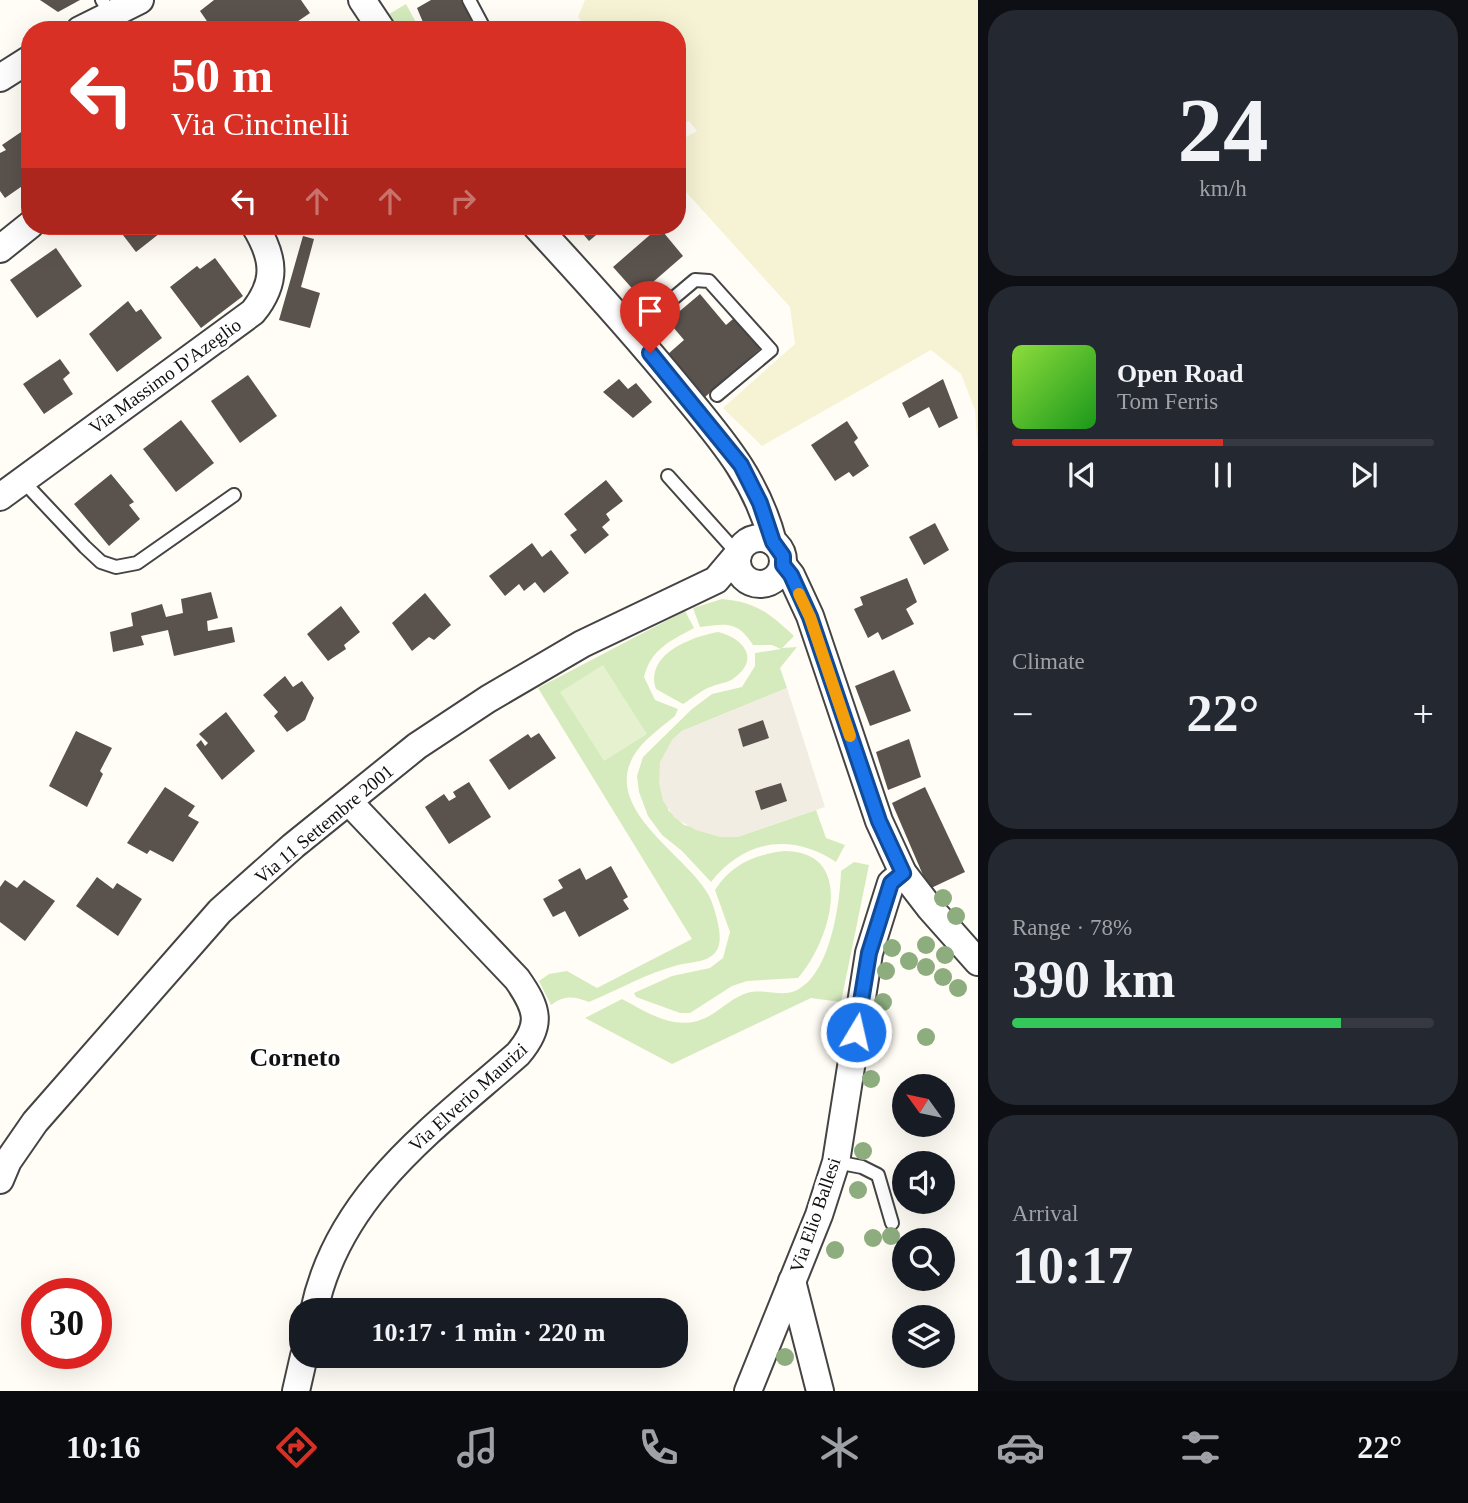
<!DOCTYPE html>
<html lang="en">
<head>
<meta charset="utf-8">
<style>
  :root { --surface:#171b24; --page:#242831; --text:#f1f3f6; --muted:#9ea1a6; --line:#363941; --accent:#d93025 }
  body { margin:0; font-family:"Times New Roman",serif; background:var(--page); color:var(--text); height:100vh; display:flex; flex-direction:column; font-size:26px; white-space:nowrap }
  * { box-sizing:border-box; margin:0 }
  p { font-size:23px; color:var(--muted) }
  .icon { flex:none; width:38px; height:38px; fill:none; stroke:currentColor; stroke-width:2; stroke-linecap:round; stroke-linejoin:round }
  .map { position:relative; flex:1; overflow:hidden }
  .side { display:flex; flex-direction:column; gap:10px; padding:10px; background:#0d0f14; width:490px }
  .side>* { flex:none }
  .banner { position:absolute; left:21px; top:21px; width:665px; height:214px; border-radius:28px; box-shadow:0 7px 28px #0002; background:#d93025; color:#fff; overflow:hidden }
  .needle { width:46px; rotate:303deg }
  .buttons { position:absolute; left:892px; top:1074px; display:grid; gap:14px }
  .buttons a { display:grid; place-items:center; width:63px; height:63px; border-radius:50%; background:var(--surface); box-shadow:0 7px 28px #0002; font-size:35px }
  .speed { position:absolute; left:21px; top:1278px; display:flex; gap:14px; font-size:35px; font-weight:700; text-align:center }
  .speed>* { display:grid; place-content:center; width:91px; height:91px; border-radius:50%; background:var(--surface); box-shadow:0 7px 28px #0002; line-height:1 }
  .speed .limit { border:10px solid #d22; background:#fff; color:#111 }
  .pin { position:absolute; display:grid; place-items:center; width:60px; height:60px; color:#fff; margin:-72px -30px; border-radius:50% 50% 50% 0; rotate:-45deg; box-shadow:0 0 7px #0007 }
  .pin .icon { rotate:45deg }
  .me { position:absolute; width:77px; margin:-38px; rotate:9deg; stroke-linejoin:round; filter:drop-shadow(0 0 5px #0008) }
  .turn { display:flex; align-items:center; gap:24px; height:147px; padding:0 35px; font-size:32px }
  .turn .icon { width:91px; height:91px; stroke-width:2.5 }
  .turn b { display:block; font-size:49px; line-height:60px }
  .lanes { display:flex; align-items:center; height:66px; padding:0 35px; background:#0003; justify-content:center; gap:35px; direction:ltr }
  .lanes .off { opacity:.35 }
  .big { font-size:52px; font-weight:700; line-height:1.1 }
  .side .card { flex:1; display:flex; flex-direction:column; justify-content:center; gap:10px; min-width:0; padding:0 24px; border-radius:28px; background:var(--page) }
  .side .dial { align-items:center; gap:0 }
  .dial b { font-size:91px; line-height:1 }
  .song { display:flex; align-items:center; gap:21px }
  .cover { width:84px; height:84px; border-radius:10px; background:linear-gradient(135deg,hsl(90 70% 55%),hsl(120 70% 35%)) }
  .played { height:7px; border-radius:4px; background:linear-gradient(90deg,var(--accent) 50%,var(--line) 50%) }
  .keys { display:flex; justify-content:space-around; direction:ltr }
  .heat { display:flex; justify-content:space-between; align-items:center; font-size:38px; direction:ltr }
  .charge { height:10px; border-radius:5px; background:linear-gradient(90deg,#34c759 78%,var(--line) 0) }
  .trip { position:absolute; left:289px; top:1298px; width:399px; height:70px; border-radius:28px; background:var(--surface); box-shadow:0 7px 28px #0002; font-weight:700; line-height:70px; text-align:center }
  .menu { display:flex; height:112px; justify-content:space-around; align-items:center; background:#090b0e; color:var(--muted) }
  .menu .icon { width:49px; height:49px }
  .menu .active { color:var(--accent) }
  .menu b { font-size:32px; color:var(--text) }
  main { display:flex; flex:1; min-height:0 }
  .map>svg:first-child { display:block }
</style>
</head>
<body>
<main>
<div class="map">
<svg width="978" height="1391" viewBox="0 0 978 1391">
  <rect width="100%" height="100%" fill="#fffdf5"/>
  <path fill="#f6f3d4" d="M585,0H978V454L975,410L961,374L931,350L762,446L723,408L795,344L790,307L677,182V142L697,131L689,121L677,125V30H589L578,17Z"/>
  <g fill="#d5ebbd">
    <path d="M406,4L420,30H394L386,16Z"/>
    <path d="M722,599C756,602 769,613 794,636L782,648L797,647L780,668L787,688L682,731L672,740L668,810L684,825L737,837L816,810L826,838L845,845L836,862C791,832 744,840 711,882L682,851L662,835L648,816L639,792L637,776L643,757L692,709L712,694L742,687L755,666V653L781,649L772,645H753C737,620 726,624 700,627L693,608Z"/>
    <path d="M685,611L694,628C670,641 651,649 644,677L655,700L678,709L675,716C663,726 649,736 639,748C594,805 685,853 708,894C712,901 715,911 717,919C719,928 722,941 717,950C709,963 690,962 678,965C647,973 618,990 589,1002C574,996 564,995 551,1005L539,981L549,974L567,971L597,988L692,939L538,688Z"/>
    <path d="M718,632C743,638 761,659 734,678C728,683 720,683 713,686C702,689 693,698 683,704L656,689C645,654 691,637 718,632Z"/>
    <path d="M784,851C858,851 830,942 798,978L747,981L732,986L690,1013H680L636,997L634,993L672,976L710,968L723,958L730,932L715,890C732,864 754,855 784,851Z"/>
    <path d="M854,862L869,865L841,1002L811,998L672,1064L585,1018L622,999C650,1014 679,1034 711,1015C722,1008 734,997 747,993C763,988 780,997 795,991C830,976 840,904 841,871Z"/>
  </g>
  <path fill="#e6f2cf" d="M603,665L647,734L604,761L560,692Z"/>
  <path fill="#f1ede2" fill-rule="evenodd" d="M787,688L825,807L737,837H720L696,830L675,818L663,801L659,783L660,762L672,740L682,731ZM763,720L769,738L743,746L738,729Z"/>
  <g fill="#5a524d">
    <path d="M40,0H80L58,12Z"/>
    <path d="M214,0H301L310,13L285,30H213L200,11Z"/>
    <path d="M431,0H461L479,30H433L431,24L425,27L417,8Z"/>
    <path d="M27,128L30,132V175L25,179L28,182L5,198L0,191V153L6,150L2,145Z"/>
    <path d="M116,226H169L136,252Z"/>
    <path d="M576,226H607L589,241Z"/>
    <path d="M659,227L683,256L638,295L613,267Z"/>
    <path d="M303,236L314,239L301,287L320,293L310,328L279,320Z"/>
    <path d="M56,248L82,286L37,318L10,280Z"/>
    <path d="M215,258L243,296L201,328L170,287L197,266L200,269Z"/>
    <path d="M700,294L726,325L733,319L761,348L705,397L668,354L684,340L668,321Z"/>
    <path d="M128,301L136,312L141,309L162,338L117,372L89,334Z"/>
    <path d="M60,359L70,373L63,379L73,394L44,414L23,384Z"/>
    <path d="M248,375L277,416L240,443L211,401Z"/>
    <path d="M619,379L628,389L636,383L652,402L633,418L603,392Z"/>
    <path d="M943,379L958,418L939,428L929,407L909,418L902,403Z"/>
    <path d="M181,420L214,463L176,492L143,449Z"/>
    <path d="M847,421L858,438L854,442L869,466L853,477L849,472L835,481L811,445Z"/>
    <path d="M111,474L134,502L129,505L140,519L109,546L74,504Z"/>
    <path d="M606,480L623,501L606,514L610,520L602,527L609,535L585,554L570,535L577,530L564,514Z"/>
    <path d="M935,523L949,550L924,565L909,537Z"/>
    <path d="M532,543L542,557L551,550L569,573L544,593L535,582L524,591L519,584L505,596L489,576Z"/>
    <path d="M907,578L917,602L906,609L914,624L882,640L878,632L868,638L854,609L863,605L860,597Z"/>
    <path d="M211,592L218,618L207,621L208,631L232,627L235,642L174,656L168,630L141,636L144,645L113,652L110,632L133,626L131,613L162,604L166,617L183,613L181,599Z"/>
    <path d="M425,593L451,625L434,640L429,637L412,651L392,623Z"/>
    <path d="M341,606L360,632L344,645L346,649L328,661L307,634Z"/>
    <path d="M894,670L911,711L870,726L855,686Z"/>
    <path d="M285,676L293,687L302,681L314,698L305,720L287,732L274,716L278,712L263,695Z"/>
    <path d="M226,712L255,751L222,780L196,745L201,740L205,746L208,743L199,734Z"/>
    <path d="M763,720L769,738L743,747L738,729Z"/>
    <path d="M76,731L112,748L100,771L103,774L87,807L49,786Z"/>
    <path d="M539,733L556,758L509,790L489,760L528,734L531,738Z"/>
    <path d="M909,739L921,777L888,790L876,752Z"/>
    <path d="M469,782L491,817L449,844L425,807L444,794L449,801L456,797L453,792Z"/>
    <path d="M781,783L787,801L761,810L755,791Z"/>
    <path d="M165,787L195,806L188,816L199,822L173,862L150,850L147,854L127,843Z"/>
    <path d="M925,787L965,872L929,889L892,803Z"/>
    <path d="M611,866L628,897L623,900L629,909L579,937L565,911L553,917L543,899L563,888L558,880L580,868L586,880Z"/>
    <path d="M97,877L113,889L117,883L142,899L118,936L76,906Z"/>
    <path d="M5,880L17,888L24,880L55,901L25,941L0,922V887Z"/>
  </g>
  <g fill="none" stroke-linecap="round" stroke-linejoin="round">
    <defs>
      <g id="lane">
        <path d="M102,0L111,15"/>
        <path d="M469,0L485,30"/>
        <path d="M633,332L695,280L709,281L771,350L717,395"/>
        <path d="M668,476L738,554"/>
        <path d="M22,480L85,547L101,562L116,567L137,563L234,495"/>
        <path d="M836,1162L862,1167L878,1175L892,1223"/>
      </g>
      <g id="street">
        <path d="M362,0L382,30"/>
        <path d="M80,30L140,0"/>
        <path d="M0,78L30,59"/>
        <path d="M536,226C585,279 633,332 679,388C720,438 756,477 773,542"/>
        <path d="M0,249L30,225"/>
        <path d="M0,497L253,312C277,282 275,259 255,226"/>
        <circle cx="760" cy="561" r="23"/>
        <path d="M783,565L791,575L810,616L879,821L903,873L930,908L978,962"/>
        <path d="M0,1180L8,1161L35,1122L220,911L293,846L417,746L488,699L582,644L716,580L738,554"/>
        <path d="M792,1281L820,1391"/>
        <path d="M314,1311C338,1195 434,1128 518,1054C543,1025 538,1009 517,979L349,802"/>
        <path d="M296,1391L304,1356"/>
        <path d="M748,1391L819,1215L836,1162L869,953L891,883L903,873"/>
      </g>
    </defs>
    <use href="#lane" stroke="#444" stroke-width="16"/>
    <use href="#street" stroke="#444" stroke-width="30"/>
    <use href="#lane" stroke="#fff" stroke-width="12"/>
    <use href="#street" stroke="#fff" stroke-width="26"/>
  </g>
  <g fill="#8dad7f">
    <circle cx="943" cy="898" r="9"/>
    <circle cx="956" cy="916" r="9"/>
    <circle cx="926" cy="945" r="9"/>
    <circle cx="892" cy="948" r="9"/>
    <circle cx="945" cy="955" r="9"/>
    <circle cx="909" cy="961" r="9"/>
    <circle cx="926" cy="967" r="9"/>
    <circle cx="886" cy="971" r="9"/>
    <circle cx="943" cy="977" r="9"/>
    <circle cx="958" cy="988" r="9"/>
    <circle cx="883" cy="1002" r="9"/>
    <circle cx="877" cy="1023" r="9"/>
    <circle cx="926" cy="1037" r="9"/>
    <circle cx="871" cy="1079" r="9"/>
    <circle cx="863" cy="1151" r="9"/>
    <circle cx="858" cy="1190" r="9"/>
    <circle cx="891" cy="1236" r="9"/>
    <circle cx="873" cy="1238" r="9"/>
    <circle cx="835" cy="1250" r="9"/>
    <circle cx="785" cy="1357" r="9"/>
  </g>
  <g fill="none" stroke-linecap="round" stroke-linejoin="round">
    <defs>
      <path id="route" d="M650,353L741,465L760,503L773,542L783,556V565L791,575L810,617L879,821L903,873L891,883L869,953L856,1032"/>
    </defs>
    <use href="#route" stroke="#114b97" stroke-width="18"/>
    <use href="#route" stroke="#1a73e8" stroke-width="12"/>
    <path stroke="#f59e0b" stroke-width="12" d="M799,594L810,617L850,736"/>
  </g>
  <g text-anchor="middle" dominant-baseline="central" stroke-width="7" stroke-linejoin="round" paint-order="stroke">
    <g font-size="19" fill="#111" stroke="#fff">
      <text transform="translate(165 376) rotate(-36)">Via Massimo D'Azeglio</text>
      <text transform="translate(324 824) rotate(-40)">Via 11 Settembre 2001</text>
      <text transform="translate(468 1097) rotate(-42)">Via Elverio Maurizi</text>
      <text transform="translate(815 1215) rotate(-71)">Via Elio Ballesi</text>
    </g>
    <g font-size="26" font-weight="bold" fill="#111" stroke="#fff">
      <text x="295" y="1057">Corneto</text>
    </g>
  </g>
</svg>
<div class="buttons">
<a><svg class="needle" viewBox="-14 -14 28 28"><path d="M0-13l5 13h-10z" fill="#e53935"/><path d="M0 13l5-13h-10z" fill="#9ea1a6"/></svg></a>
<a><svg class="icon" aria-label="sound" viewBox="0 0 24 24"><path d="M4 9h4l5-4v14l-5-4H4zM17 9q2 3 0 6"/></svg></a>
<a><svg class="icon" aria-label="search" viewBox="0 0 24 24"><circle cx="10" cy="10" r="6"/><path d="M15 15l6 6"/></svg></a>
<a><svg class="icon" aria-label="layers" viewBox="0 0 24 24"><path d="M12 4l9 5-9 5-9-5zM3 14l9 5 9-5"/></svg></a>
</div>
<div class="speed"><div class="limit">30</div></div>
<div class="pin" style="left:650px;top:353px;background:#d93025"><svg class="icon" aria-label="arrive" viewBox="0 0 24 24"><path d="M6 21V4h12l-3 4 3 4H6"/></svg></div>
<svg class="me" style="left:856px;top:1032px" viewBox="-20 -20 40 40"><circle r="17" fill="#1a73e8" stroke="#fff" stroke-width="3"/><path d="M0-11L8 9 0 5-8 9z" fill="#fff"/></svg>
<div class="trip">10:17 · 1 min · 220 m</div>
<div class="banner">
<div class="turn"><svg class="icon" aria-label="left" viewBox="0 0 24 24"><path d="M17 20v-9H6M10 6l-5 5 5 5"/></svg><div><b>50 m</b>Via Cincinelli</div></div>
<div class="lanes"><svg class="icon" aria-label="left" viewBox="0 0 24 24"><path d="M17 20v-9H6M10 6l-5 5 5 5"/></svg><svg class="icon off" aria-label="ahead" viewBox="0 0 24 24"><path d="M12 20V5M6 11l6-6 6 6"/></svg><svg class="icon off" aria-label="ahead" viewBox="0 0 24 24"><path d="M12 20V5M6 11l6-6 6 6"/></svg><svg class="icon off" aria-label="right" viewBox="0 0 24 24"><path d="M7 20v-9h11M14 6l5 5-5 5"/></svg></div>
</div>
</div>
<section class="side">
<div class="card dial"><b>24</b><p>km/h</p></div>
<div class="card">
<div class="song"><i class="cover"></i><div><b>Open Road</b><p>Tom Ferris</p></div></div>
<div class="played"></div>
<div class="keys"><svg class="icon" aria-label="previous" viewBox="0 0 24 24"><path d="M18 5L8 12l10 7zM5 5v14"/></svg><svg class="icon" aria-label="pause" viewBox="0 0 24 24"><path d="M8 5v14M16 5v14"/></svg><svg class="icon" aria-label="next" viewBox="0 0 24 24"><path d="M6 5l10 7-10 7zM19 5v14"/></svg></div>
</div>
<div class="card"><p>Climate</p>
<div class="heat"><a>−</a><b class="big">22°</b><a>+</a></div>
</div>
<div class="card"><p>Range · 78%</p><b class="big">390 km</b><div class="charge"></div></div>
<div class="card"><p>Arrival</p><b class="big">10:17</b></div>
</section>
</main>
<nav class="menu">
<b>10:16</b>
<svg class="icon active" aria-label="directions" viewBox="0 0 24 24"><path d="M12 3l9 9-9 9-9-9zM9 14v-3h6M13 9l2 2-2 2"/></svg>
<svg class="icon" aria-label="music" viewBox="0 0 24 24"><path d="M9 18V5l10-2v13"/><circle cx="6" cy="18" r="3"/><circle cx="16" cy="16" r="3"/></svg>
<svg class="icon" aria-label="phone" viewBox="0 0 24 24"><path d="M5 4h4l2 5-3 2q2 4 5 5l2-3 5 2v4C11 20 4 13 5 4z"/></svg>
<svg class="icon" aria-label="climate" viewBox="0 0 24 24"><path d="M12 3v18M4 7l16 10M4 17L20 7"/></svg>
<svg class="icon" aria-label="car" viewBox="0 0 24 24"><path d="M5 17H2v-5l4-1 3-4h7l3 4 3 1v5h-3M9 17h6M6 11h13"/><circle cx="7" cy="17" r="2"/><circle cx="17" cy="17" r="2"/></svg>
<svg class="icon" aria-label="filters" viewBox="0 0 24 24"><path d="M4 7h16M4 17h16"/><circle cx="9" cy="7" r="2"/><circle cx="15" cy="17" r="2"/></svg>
<b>22°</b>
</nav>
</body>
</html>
